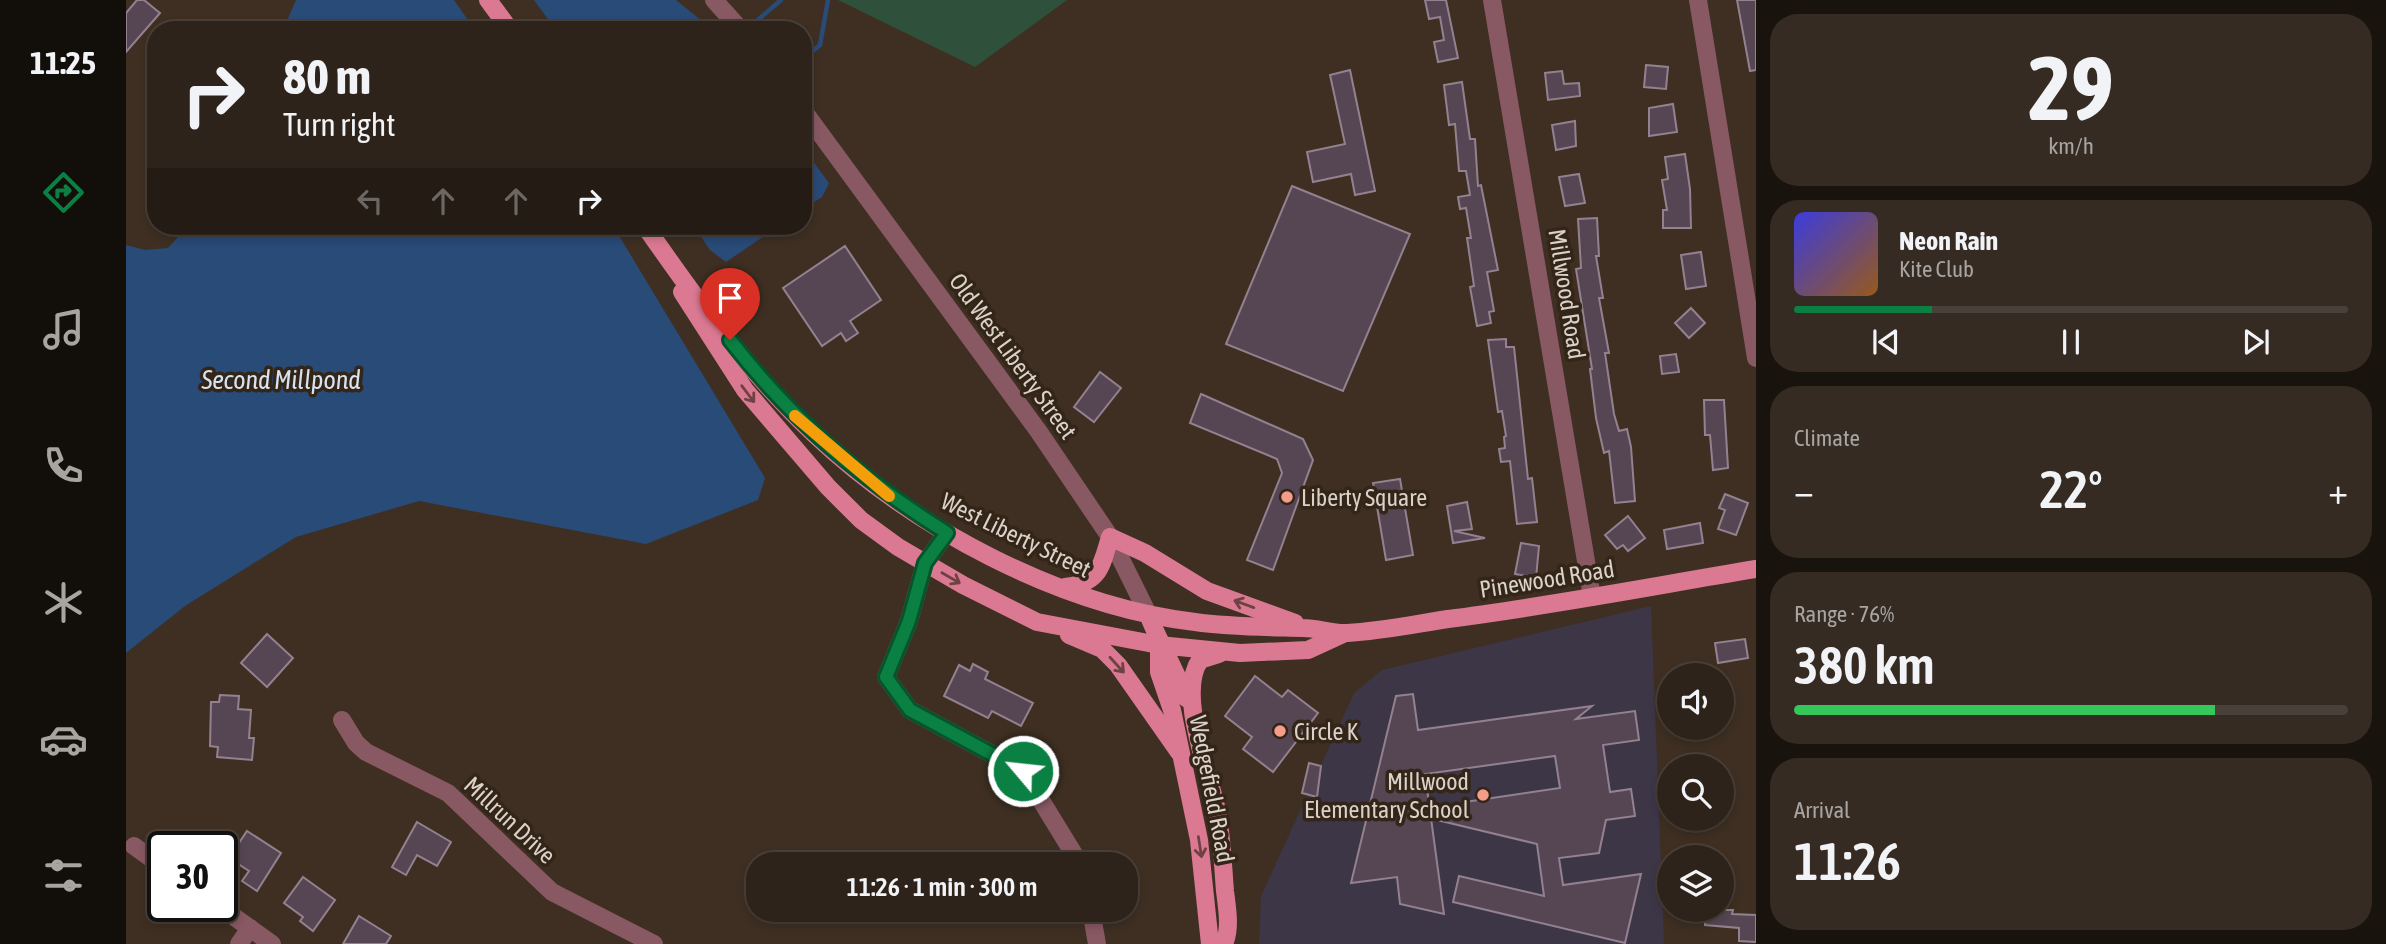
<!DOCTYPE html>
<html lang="en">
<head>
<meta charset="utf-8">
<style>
  :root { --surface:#2e231a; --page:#362b23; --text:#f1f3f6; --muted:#a7a4a2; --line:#494039; --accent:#0b8043 }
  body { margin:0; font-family:"Asap Condensed",sans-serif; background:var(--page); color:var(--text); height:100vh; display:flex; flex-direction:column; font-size:26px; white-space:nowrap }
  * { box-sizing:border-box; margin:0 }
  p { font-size:23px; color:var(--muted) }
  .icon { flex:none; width:38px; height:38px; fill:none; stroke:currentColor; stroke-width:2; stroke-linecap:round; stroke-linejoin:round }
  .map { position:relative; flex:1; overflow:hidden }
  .sheet { display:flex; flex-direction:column; gap:14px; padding:14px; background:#19130e; width:630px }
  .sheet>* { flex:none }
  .guide { position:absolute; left:21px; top:21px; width:665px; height:214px; border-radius:28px; box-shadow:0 4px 10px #0003,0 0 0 2px var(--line); background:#2e231a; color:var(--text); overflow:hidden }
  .fabs { position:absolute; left:1531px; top:663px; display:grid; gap:14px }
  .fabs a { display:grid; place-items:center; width:77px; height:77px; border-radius:50%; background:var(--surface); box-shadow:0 4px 10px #0003,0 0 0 2px var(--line); font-size:35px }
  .speed { position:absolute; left:21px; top:831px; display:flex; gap:14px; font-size:35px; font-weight:700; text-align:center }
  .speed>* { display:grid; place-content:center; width:91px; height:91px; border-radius:50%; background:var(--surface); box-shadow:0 4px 10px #0003,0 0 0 2px var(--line); line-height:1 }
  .speed .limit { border:4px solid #111; border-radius:10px; background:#fff; color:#111 }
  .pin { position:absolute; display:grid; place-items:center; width:60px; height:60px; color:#fff; margin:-72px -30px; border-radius:50% 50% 50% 0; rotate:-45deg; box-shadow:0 0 7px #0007 }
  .pin .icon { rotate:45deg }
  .me { position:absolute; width:77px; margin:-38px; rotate:298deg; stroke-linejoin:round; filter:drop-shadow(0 0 5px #0008) }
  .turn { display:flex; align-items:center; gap:24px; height:147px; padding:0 21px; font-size:32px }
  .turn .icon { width:91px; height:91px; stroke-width:2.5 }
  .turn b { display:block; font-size:49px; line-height:60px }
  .lanes { display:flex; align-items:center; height:66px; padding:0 21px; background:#0003; justify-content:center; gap:35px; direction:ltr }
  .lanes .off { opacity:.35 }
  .big { font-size:52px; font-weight:600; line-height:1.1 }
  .sheet .widget { flex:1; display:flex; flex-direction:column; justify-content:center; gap:10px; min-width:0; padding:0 24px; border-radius:28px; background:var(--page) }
  .sheet .dial { align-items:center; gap:0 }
  .dial b { font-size:91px; line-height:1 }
  .song { display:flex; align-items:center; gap:21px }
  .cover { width:84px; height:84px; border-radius:10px; background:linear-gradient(135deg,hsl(240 70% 55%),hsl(30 70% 35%)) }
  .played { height:7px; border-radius:4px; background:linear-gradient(90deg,var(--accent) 25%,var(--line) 25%) }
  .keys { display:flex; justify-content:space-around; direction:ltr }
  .heat { display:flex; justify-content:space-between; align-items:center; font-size:38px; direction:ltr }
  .charge { height:10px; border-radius:5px; background:linear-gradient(90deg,#34c759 76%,var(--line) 0) }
  .trip { position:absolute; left:620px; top:852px; width:392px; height:70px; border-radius:28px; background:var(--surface); box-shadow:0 4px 10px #0003,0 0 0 2px var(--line); font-weight:600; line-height:70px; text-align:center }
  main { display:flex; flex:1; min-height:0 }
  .dock { display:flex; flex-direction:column; width:126px; justify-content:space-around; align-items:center; background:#120e0a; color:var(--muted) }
  .dock .icon { width:49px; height:49px }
  .dock .active { color:var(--accent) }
  .dock b { font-size:32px; color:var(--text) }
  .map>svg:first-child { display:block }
</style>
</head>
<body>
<main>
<nav class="dock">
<b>11:25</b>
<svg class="icon active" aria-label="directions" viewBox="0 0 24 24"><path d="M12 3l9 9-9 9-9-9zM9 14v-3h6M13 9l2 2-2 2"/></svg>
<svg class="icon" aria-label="music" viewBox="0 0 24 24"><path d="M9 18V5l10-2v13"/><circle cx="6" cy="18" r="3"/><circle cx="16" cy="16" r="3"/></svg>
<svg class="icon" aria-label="phone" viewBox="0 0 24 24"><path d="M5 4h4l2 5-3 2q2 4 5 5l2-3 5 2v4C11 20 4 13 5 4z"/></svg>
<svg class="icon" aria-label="climate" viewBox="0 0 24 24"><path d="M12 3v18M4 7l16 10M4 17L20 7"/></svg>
<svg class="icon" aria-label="car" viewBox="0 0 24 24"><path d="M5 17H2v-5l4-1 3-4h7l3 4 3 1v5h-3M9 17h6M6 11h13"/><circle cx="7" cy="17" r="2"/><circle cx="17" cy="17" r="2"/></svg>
<svg class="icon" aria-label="filters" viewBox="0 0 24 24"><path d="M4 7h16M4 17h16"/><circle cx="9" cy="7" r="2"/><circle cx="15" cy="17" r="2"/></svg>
</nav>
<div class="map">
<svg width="1630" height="944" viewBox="0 0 1630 944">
  <rect width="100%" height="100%" fill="#3e2f22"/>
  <path fill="#3d3647" d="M1525,606L1538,944H1133L1135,896L1228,693L1256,670Z"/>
  <path fill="#2f503a" d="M712,0H941L849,67Z"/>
  <g fill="#294b78">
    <path d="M170,0H328L349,30H157Z"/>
    <path d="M408,0H550L587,30H430Z"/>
    <path d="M677,148L703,183L696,197L677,209Z"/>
    <path d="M62,226H492L489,229L639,478L632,500L520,544L293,501L170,537L59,606L0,653V245L19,250L42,248Z"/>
    <path d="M568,226H653L600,262L584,250Z"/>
  </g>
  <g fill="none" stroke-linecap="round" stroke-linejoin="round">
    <g stroke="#294b78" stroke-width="4.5">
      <path d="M626,25L655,0"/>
      <path d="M677,59L694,45L702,0"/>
    </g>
  </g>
  <g fill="#564653" stroke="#938190" stroke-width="2">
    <path d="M11,0H18L34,13L0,52V13Z"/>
    <path d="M1299,0H1320L1332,58L1312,62L1308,42L1318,40L1314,17L1303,19Z"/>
    <path d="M1611,0H1630V70L1624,71Z"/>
    <path d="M1520,65L1542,67L1540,89L1518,87Z"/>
    <path d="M1224,70L1249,191L1229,195L1225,174L1187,182L1181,152L1219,144L1204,75Z"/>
    <path d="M1436,71L1438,84L1453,83L1454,96L1422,100L1419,73Z"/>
    <path d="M1336,82L1344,139H1349L1352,186L1355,185L1372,270L1361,272L1368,311L1363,312L1365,323L1351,326L1344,287L1348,286L1341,238H1345L1340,208L1334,209L1332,197L1344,195L1340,171H1333L1329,124L1323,125L1318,85Z"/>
    <path d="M1547,104L1551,132L1523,136V108Z"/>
    <path d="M1449,121L1450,146L1430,150L1426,125Z"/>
    <path d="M1559,154L1564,189L1565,228H1537V210H1541L1536,180L1542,179L1539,157Z"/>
    <path d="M1453,174L1459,203L1439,206L1433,177Z"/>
    <path d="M1166,186L1284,234L1217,391L1100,344Z"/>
    <path d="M1471,218L1473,256H1470L1477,298H1473L1483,353H1479L1488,414L1493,431L1501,429L1505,447L1509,501L1489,503L1483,451L1478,453L1470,418L1464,369H1466L1450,269L1455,268L1452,219Z"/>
    <path d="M719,246L755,300L724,321L732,333L720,341L715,333L696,346L657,288Z"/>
    <path d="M1575,252L1580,286L1560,289L1555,255Z"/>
    <path d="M1565,308L1579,323L1563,338L1549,323Z"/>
    <path d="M1380,339V347H1388L1402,479L1406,478L1411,522L1391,524L1384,461L1375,462L1373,449L1379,448L1378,437L1380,436L1376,411L1372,412L1362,340Z"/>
    <path d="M1550,354L1553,372L1536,374L1534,356Z"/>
    <path d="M974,372L995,388L968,422L948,407Z"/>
    <path d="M1075,394L1177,439L1187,460L1147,570L1121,560L1156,473L1151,459L1064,423Z"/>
    <path d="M1578,400H1598L1602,468L1587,470L1584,435H1579Z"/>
    <path d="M1274,479L1287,555L1260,560L1247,483Z"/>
    <path d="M1599,494L1622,503L1610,535L1592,529L1599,510L1593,508Z"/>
    <path d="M1341,502L1346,529L1328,531L1359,538L1327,543L1321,506Z"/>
    <path d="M1502,516L1519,538L1502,551L1497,545L1491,549L1479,535Z"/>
    <path d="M1574,523L1577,543L1541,549L1538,530Z"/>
    <path d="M1395,543L1413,546L1410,578L1389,574Z"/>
    <path d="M141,634L167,658L141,687L115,663Z"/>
    <path d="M1619,639L1622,658L1592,663L1589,643Z"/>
    <path d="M847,664L862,672L859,679L907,703L895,726L866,711L862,718L818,696L833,665L844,671Z"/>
    <path d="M1129,676L1156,697L1162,690L1192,713L1147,772L1117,749L1126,737L1099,716Z"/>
    <path d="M1287,694L1292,730L1466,706L1450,719L1509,711L1513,740L1477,745L1484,792L1505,789L1509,816L1480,820L1473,853L1433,858L1437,885L1515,874L1499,943L1327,902L1333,876L1418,896L1411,844L1315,821L1339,802L1434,788L1429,756L1299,774L1318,914L1274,904L1271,877L1225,883L1270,696Z"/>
    <path d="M94,695L113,696L112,709L125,710L123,738H128L126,760L91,757L92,747L84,746L85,702H93Z"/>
    <path d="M1183,763L1195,766L1191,797L1176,793Z"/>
    <path d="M291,822L325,842L311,866L291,855L280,875L266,867Z"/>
    <path d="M121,831L155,853L131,891L116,881L123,871L103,858Z"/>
    <path d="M177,877L209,900L187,931L174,921L177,917L158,903Z"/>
    <path d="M1580,910H1607L1606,914L1630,915V942L1613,941V928L1579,925Z"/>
    <path d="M233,916L265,936L260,944H217Z"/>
  </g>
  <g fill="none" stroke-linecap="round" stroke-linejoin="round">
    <g stroke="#885863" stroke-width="18">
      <path d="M588,0L615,30"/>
      <path d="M1366,0L1466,597"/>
      <path d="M1572,0L1630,358"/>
      <path d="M677,110L913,432L984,537L1022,614"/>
      <path d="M821,533L799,563L783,621L760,677L784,710L897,771L954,864"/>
      <path d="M216,720L230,743L240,752L322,793L426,892L528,944"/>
      <path d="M8,846L37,867"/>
      <path d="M93,906L146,944"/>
      <path d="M965,910L971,944"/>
      <path d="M113,944L124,928"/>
    </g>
    <g stroke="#db7992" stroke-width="18">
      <path d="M362,0L384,30"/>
      <path d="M519,226C569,298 623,373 687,433C786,527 933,606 1069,622C1105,627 1141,627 1177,628C1192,628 1207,634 1221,633C1255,631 1289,624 1322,619C1425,606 1528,586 1630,569"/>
      <path d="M556,292L619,390L702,487L735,520L772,547L837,585L911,622L1033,645L1114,653L1182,650L1219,633"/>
      <path d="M939,587C974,583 975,567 984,537L1019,553L1081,591L1169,623"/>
      <path d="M1022,614C1033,643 1049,668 1060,698"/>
      <path d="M943,635L976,649L992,665L1053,752"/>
      <path d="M1033,645V672L1046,710L1073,840L1084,944"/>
      <path d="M1093,654L1074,660C1050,694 1085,776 1092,816C1096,841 1097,866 1099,891C1101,908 1105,928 1098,944"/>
    </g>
  </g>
  <defs><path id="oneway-shaft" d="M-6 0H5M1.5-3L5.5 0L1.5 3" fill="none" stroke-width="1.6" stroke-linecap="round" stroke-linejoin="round" transform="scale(1.75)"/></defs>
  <g stroke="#6e4243">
    <use href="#oneway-shaft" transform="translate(622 394) rotate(53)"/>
    <use href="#oneway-shaft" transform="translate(825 578) rotate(30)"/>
    <use href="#oneway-shaft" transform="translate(1118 604) rotate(-160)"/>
    <use href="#oneway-shaft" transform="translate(991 665) rotate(48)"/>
    <use href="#oneway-shaft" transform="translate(1074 847) rotate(81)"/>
  </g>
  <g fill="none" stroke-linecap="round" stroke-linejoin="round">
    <defs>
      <path id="route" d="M604,340C665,419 736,480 821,533L799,563L783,621L760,677L784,710L897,771"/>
    </defs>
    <use href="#route" stroke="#07532c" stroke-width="18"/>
    <use href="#route" stroke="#0b8043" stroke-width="12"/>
    <path stroke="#f59e0b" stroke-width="12" d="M669,416L763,496"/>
  </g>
  <g fill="#f49d8b" stroke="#332518" stroke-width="2.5">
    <circle cx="1161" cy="497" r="7"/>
    <circle cx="1154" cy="731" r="7"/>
    <circle cx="1357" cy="795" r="7"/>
  </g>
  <g text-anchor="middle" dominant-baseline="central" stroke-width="7" stroke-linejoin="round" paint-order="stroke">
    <g font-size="24" fill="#dad1c9" stroke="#332518">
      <text transform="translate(1441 294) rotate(81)">Millwood Road</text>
      <text transform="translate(887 356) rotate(54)">Old West Liberty Street</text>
      <text transform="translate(890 535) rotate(26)">West Liberty Street</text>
      <text transform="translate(1421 579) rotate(-9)">Pinewood Road</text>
      <text transform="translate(1086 789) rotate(79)">Wedgefield Road</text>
      <text transform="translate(384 820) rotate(43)">Millrun Drive</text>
    </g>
    <g font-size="24" fill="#dad1c9" stroke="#332518" text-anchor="start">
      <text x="1175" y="497">Liberty Square</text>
      <text x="1168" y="731">Circle K</text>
      <text x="1343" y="781" text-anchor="end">Millwood<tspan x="1343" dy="28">Elementary School</tspan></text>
    </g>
    <g font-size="26" font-style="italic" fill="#d8e3f2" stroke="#332518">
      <text x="155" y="380">Second Millpond</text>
    </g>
  </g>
</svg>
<div class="fabs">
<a><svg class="icon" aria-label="sound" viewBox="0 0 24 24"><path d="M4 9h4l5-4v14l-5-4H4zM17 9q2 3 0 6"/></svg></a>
<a><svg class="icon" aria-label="search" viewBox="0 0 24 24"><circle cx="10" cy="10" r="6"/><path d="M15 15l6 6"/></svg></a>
<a><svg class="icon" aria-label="layers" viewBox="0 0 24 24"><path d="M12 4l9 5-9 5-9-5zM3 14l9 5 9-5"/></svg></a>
</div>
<div class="speed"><div class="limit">30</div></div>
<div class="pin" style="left:604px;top:340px;background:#d93025"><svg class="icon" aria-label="arrive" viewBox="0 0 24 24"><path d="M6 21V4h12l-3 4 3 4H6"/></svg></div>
<svg class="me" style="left:897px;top:771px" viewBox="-20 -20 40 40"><circle r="17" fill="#0b8043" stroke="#fff" stroke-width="3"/><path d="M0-11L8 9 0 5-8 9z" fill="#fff"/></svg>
<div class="trip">11:26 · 1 min · 300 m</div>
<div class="guide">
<div class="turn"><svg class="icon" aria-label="right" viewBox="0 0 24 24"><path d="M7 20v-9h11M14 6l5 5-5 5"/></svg><div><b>80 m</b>Turn right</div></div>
<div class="lanes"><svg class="icon off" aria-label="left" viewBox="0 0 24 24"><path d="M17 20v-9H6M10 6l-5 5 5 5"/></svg><svg class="icon off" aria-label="ahead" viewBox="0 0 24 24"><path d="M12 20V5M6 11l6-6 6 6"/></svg><svg class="icon off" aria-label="ahead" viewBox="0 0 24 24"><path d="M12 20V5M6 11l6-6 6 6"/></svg><svg class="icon" aria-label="right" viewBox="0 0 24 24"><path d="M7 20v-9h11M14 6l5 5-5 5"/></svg></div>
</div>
</div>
<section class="sheet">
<div class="widget dial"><b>29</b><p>km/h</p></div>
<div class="widget">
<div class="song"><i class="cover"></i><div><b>Neon Rain</b><p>Kite Club</p></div></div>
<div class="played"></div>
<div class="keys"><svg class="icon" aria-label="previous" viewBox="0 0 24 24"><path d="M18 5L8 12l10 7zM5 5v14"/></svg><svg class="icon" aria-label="pause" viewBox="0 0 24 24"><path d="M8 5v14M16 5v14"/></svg><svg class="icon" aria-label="next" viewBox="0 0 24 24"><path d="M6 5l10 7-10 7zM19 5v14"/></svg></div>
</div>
<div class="widget"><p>Climate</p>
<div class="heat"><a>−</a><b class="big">22°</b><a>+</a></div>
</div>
<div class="widget"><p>Range · 76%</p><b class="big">380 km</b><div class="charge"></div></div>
<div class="widget"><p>Arrival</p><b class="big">11:26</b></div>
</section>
</main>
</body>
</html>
